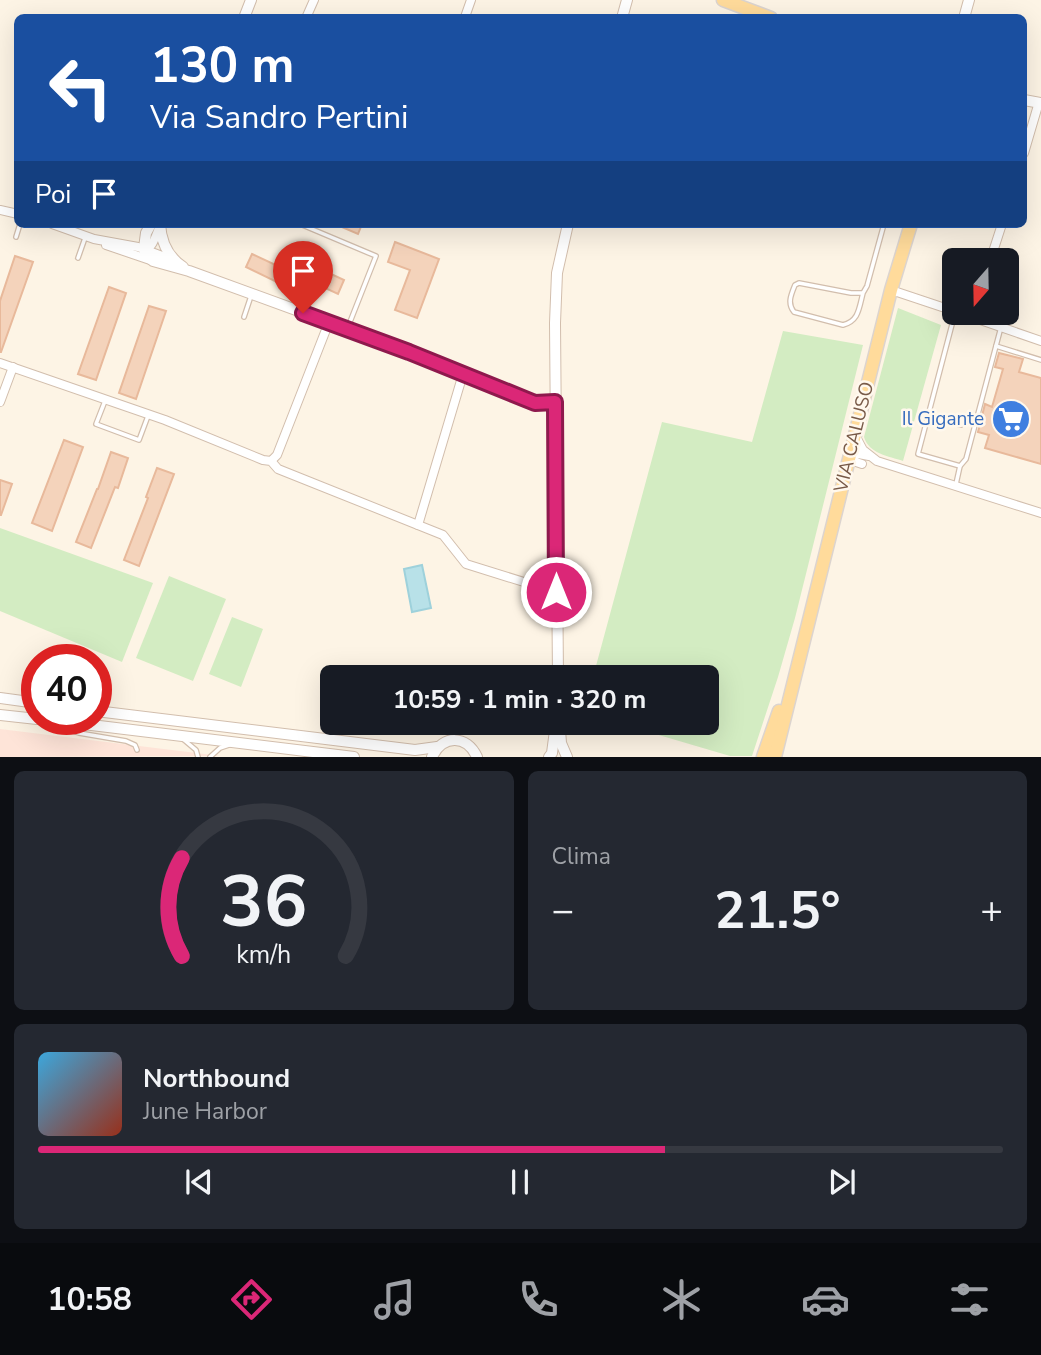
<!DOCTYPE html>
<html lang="it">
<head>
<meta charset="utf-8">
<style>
  :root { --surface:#171b24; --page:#242831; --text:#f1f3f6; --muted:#9ea1a6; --line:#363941; --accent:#db2777 }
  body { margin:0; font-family:"Nunito Sans",sans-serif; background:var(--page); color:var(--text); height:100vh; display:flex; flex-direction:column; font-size:26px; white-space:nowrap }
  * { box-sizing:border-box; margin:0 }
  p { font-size:23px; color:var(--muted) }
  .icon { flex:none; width:38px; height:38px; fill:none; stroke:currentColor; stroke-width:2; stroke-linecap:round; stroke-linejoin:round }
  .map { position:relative; height:757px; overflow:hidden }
  .drawer { display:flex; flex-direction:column; gap:14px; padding:14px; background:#0d0f14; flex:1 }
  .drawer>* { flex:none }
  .hud { position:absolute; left:14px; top:14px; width:1013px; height:214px; border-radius:10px; box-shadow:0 7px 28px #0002; background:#1a4fa0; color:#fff; overflow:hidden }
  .needle { width:46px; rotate:200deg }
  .controls { position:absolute; left:942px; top:248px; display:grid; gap:14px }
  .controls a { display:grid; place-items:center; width:77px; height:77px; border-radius:10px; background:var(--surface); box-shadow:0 7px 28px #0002; font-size:35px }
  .speed { position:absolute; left:21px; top:644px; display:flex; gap:14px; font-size:35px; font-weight:700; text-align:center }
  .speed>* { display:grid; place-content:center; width:91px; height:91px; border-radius:50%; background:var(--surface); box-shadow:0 7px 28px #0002; line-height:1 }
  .speed .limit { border:10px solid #d22; background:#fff; color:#111 }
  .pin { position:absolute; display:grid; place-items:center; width:60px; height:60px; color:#fff; margin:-72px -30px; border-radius:50% 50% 50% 0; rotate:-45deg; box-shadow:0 0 7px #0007 }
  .pin .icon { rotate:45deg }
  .me { position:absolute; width:77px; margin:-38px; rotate:0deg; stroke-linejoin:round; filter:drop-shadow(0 0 5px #0008) }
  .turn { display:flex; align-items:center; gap:24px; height:147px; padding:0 21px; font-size:32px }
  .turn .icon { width:91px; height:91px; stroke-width:2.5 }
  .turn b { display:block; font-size:49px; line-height:60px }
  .then { display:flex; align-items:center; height:66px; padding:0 21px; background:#0003; gap:14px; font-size:26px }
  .big { font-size:52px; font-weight:700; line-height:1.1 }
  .drawer .tile { flex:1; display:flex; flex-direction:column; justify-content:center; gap:10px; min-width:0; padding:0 24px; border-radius:10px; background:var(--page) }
  .drawer .dial { align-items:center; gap:0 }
  .dial svg { height:182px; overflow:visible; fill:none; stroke:var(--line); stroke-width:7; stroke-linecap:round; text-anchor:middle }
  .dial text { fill:var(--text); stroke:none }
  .song { display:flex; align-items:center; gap:21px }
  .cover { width:84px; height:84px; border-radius:10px; background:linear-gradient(135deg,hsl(200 70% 55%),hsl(10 70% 35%)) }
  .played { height:7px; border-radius:4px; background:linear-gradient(90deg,var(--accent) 65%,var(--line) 65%) }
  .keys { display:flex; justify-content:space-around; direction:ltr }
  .heat { display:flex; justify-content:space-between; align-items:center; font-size:38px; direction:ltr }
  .drawer .tiles { flex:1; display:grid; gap:14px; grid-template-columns:1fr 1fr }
  .tile:last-child { grid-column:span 2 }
  .trip { position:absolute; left:320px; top:665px; width:399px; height:70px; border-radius:10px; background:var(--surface); box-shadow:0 7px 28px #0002; font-weight:700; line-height:70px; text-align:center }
  .menu { display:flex; height:112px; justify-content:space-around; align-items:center; background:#090b0e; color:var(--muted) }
  .menu .icon { width:49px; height:49px }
  .menu .on { color:var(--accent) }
  .menu b { font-size:32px; color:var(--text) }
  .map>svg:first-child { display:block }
</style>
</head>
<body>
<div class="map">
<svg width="1041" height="757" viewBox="0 0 1041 757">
  <rect width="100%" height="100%" fill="#fdf4e5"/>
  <path fill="#fee4d8" d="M0,729L221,756L0,757Z"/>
  <g fill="#d3ecc2">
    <path d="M898,308L941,325L903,461C889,456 869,454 864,437Z"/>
    <path d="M783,331L863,345L795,618L778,677L752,756H730L618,723H707V677H593L662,422L752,442Z"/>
    <path d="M0,528L153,583L122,662L0,611Z"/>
    <path d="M169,576L226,599L193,681L136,658Z"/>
    <path d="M232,617L263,629L241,687L209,674Z"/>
  </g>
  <path fill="#b8e1e8" stroke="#9ed1db" stroke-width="2" d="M422,565L431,608L412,612L404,569Z"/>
  <g fill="#f4d3bb" stroke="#e8b99b" stroke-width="2">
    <path d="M335,224H362L358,234Z"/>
    <path d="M395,242L439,259L417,318L395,310L410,270L388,262Z"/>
    <path d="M252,254L295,274L289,288L246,267Z"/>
    <path d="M15,256L33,262L1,352H0V301Z"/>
    <path d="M301,260L344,280L338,294L295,274Z"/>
    <path d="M109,287L126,293L96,380L78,374Z"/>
    <path d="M149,306L166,311L136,399L119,393Z"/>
    <path d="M999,353L1023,359L1019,372L1041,378V464L985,448L989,435L978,432L985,404L992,407L1003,369L995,367Z"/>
    <path d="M64,440L83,447L52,531L32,523Z"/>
    <path d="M111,452L128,458L118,488L115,487L91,548L76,542L97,489H98Z"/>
    <path d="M157,468L174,474L139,566L124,560L148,498L146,497Z"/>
    <path d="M0,480L12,484L1,515H0Z"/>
  </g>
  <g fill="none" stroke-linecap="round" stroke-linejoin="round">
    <defs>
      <g id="service">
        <path d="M300,224L376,256L348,327"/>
        <path d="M16,237L20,224"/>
        <path d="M78,258L85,238"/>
        <path d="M863,293C859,308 859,321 843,325L794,312C787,303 791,295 795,285L799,283L851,293H863L867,286L884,224"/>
        <path d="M955,313L918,454L960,466"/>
        <path d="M244,317L251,296"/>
        <path d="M996,346L1041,360"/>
        <path d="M105,401L96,424L139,440L148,416"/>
        <path d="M928,416L961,425"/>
        <path d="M956,484L960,466L966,459L1001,327"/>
        <path d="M52,724L79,733L126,741L135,745L137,750"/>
        <path d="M183,739L196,750L198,757"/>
        <path d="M210,757L220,748L229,745"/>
      </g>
      <g id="minor">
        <path d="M465,17L471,0"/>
        <path d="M306,18L314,0"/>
        <path d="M1024,153L1039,102"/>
        <path d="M0,210L18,214"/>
        <path d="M52,224L94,239L138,247L173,260"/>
        <path d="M106,245L150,260"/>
        <path d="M144,253C154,245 155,237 160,226"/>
        <path d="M990,261L1002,224"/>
        <path d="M891,290L954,311"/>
        <path d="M960,313L1041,341"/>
        <path d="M0,363L165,420L263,460L271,461L278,469L443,535L466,564L556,592"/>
        <path d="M0,402L13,367"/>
        <path d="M855,435L863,450L877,461L1041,513"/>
        <path d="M271,461L277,455L329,322"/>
        <path d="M862,464L856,462L849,457L859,454L869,456"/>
        <path d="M418,525L463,374"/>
      </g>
      <g id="tertiary">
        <path d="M244,18L251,0"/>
        <path d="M622,18L627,0"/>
        <path d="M964,18L969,0"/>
        <path d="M1024,100L1041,103"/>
        <path d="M151,224L146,233L144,248L147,255L153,261L189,271L329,322L535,403H555"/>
        <path d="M160,224C161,241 168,257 183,267"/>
        <path d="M558,677L555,323L557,273L568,224"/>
        <path d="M0,698L37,703"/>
        <path d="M96,711L415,750L437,747"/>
        <path d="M0,715L37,719"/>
        <path d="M42,719L354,757"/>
        <path d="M560,730L561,743L567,757"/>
        <path d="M432,757C443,734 467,735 477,757"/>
        <path d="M549,757L552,753L556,723"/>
      </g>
      <g id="primary">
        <path d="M723,0L771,18"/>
        <path d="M763,757L779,711"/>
        <path d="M775,757L891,290L911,224"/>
      </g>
    </defs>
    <use href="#service" stroke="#d2bead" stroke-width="6"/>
    <use href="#minor" stroke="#d2bead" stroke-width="10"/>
    <use href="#tertiary" stroke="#d2bead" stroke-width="12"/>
    <use href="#primary" stroke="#dcd4cf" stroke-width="15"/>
    <use href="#service" stroke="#fff" stroke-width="3.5"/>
    <use href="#minor" stroke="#fff" stroke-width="8"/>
    <use href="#tertiary" stroke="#fff" stroke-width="10"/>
    <use href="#primary" stroke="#ffdb9b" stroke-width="12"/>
  </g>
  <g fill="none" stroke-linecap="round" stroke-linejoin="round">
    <defs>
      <path id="route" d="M303,313L409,352L535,403L555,402L556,592"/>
    </defs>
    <use href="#route" stroke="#8e194d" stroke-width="18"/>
    <use href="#route" stroke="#db2777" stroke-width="12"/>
  </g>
  <defs>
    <symbol id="supermarket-disc" viewBox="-11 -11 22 22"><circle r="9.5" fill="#3f7fe0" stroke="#fff8ed"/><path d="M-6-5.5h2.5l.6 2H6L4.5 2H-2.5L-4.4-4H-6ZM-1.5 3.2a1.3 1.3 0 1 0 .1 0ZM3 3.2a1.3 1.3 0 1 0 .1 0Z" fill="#fff"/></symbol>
  </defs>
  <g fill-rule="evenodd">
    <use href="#supermarket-disc" x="989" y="397" width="44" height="44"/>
  </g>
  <g text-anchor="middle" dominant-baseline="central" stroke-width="5" stroke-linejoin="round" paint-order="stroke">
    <g font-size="19" fill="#366cbe" stroke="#fff8ed" text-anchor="end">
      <text x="984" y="419">Il Gigante</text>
    </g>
    <g font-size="19" fill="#785a48" stroke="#fff8ed">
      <text transform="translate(854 437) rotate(-76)">VIA CALUSO</text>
    </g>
  </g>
</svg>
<div class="controls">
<a><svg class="needle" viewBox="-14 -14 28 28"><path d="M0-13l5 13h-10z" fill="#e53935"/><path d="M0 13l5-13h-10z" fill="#9ea1a6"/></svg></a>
</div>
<div class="speed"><div class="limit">40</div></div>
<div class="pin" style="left:303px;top:313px;background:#d93025"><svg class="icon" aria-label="arrive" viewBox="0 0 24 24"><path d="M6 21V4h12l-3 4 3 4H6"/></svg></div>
<svg class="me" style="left:556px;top:592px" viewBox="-20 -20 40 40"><circle r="17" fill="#db2777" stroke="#fff" stroke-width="3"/><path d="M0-11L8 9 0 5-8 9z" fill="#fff"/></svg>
<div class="trip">10:59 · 1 min · 320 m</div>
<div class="hud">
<div class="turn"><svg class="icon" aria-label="left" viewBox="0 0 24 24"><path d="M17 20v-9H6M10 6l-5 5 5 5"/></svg><div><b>130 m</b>Via Sandro Pertini</div></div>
<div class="then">Poi<svg class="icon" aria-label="arrive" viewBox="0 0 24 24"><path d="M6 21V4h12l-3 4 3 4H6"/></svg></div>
</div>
</div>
<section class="drawer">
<div class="tiles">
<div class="tile dial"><svg viewBox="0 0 100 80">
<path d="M14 69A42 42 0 1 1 86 69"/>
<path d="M14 69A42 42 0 0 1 14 26" stroke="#db2777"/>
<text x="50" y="56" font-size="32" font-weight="700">36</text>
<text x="50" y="72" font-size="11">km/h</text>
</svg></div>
<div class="tile"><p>Clima</p>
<div class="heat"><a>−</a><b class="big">21.5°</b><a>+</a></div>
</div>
<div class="tile">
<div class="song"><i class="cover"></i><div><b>Northbound</b><p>June Harbor</p></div></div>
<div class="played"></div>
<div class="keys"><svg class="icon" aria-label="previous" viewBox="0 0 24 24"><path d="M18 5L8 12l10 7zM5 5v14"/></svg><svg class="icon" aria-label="pause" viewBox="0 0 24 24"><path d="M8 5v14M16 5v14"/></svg><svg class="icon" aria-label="next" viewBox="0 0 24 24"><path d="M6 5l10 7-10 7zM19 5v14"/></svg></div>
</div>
</div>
</section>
<nav class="menu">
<b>10:58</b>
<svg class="icon on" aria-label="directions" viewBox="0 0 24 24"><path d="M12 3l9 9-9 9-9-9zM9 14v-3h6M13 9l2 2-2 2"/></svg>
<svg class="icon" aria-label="music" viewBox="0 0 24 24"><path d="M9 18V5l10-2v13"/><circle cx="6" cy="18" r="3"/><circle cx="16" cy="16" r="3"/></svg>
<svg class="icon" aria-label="phone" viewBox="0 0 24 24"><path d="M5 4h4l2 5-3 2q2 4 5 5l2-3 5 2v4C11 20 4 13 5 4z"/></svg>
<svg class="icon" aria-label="climate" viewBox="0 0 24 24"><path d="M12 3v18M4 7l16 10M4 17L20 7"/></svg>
<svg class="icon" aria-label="car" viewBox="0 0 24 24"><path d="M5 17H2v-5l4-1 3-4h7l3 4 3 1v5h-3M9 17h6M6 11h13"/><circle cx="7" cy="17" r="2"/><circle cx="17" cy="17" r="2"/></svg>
<svg class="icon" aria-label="filters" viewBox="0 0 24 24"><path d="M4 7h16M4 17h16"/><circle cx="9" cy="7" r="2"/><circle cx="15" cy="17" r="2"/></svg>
</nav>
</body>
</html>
